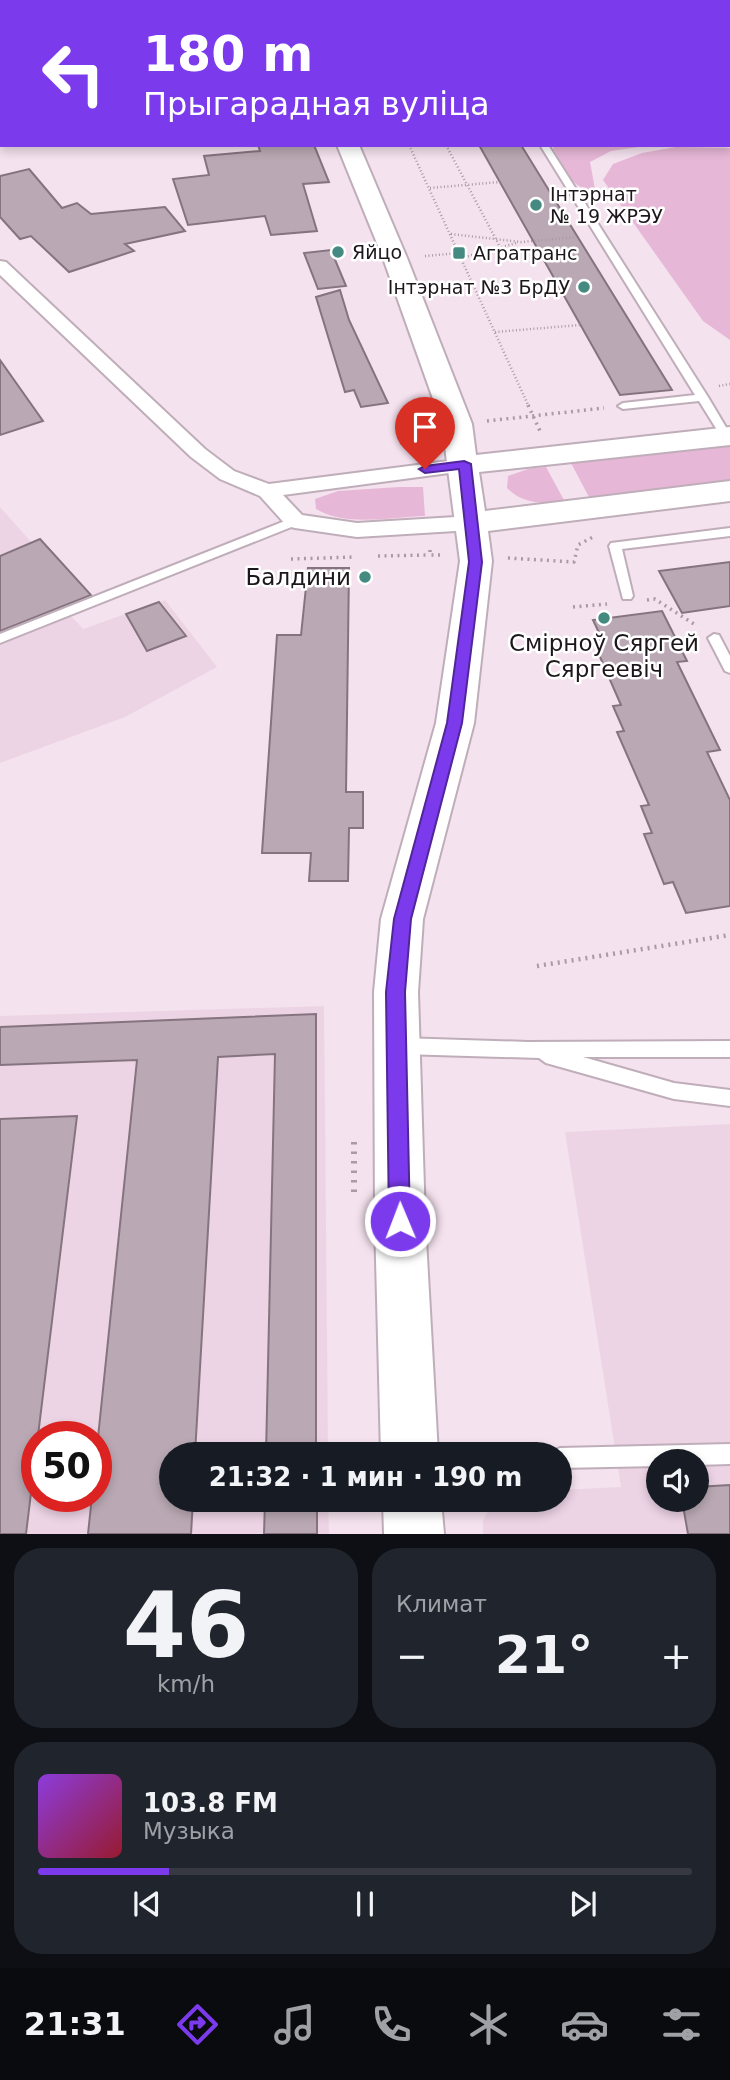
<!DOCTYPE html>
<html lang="ru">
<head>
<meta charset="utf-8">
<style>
  :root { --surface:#171b24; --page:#20242c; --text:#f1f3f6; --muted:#9ea1a6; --line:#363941; --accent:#7c3aed }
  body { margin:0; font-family:"DejaVu Sans",sans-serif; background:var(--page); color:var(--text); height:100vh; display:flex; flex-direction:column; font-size:26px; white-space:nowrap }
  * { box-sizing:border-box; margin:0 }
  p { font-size:23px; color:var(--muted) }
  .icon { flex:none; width:38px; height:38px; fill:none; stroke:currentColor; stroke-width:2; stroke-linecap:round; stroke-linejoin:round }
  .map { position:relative; height:1534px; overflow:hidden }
  .panel { display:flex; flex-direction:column; gap:14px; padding:14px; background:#0d0f14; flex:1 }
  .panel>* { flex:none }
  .guide { position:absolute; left:0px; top:0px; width:732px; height:147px; box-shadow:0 4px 10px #0003; background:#7c3aed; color:#fff; overflow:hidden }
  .tools { position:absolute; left:646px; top:1449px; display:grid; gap:14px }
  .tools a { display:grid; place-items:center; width:63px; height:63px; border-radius:50%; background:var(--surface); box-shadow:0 4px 10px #0003; font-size:35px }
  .speed { position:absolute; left:21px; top:1421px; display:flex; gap:14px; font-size:35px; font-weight:700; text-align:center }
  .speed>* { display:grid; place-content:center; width:91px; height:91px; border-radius:50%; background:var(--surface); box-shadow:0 4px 10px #0003; line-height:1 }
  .speed .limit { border:10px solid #d22; background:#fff; color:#111 }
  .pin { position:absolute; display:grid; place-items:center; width:60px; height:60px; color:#fff; margin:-72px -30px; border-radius:50% 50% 50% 0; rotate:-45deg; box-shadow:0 0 7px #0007 }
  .pin .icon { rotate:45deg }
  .me { position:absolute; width:77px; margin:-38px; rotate:359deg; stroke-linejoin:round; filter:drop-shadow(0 0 5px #0008) }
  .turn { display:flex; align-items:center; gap:24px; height:147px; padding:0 28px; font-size:32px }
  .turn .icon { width:91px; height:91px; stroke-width:2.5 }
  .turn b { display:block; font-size:49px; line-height:60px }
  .big { font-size:52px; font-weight:700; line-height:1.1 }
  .panel .widget { flex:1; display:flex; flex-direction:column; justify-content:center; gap:10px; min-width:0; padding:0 24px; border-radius:28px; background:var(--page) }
  .panel .dial { align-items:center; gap:0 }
  .dial b { font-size:91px; line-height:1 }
  .song { display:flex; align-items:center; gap:21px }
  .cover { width:84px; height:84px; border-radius:10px; background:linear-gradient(135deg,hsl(270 70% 55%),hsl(350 70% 35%)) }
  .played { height:7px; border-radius:4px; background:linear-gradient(90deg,var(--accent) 20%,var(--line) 20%) }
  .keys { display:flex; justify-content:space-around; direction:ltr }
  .heat { display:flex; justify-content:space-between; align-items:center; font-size:38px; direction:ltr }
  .panel .tiles { flex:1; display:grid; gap:14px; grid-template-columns:1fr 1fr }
  .widget:last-child { grid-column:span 2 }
  .trip { position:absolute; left:159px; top:1442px; width:413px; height:70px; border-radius:35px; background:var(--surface); box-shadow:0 4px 10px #0003; font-weight:700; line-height:70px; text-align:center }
  .tabs { display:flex; height:112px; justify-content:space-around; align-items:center; background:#090b0e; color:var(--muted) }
  .tabs .icon { width:49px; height:49px }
  .tabs .current { color:var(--accent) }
  .tabs b { font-size:32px; color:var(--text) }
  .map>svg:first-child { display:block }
</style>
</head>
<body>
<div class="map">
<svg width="730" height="1534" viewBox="0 0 730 1534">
  <rect width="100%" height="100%" fill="#f4e2ee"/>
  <g fill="#edd4e5" fill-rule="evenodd">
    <path d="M0,507L31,542L40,539L60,604L83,629L165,600L217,667L125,717L0,763Z"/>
    <path d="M324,1006L328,1454H172V1500H328L329,1534H0V1016ZM37,1437H96V1496H37Z"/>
    <path d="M730,1124V1534H483V1520L495,1500H560V1490L621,1487L565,1132ZM658,1461H696V1500H658Z"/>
  </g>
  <g fill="#e7b7d7">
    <path d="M555,145H652L611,151L590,162L595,189C572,193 564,166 553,149Z"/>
    <path d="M676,147L730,148V340L703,321L603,180L613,164L642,153Z"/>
    <path d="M730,444V481L590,499L571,463Z"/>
    <path d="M546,467L565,502C542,503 524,505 507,488L508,476L531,468Z"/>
    <path d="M399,487H423L425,516C391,517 346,527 316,509L315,499L338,491Z"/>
  </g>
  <g fill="#baa9b4" stroke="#85747f" stroke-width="2">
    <path d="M258,145H314L329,182L303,184L317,231L271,235L265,216L188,225L173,179L209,175L204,156L260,151Z"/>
    <path d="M479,145H521L672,390L620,395Z"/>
    <path d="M29,169L62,208L77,203L91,214L165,207L185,231L125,244L134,251L69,272L31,236L20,239L0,217V176Z"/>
    <path d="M331,250L346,286L318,289L304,253Z"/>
    <path d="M340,290L349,320L388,403L361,407L354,390L345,392L316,297Z"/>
    <path d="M0,360L43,421L0,435Z"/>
    <path d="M40,539L91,595L0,631V556Z"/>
    <path d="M730,562V606L682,613L659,571Z"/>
    <path d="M308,568H349L346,792H363V828H349L348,881H309L311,853H262L277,635H301Z"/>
    <path d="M159,602L186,636L147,651L126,614Z"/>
    <path d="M662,611L687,661L677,662L720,750L707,752L730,800V906L686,913L673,882L664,884L644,834L652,833L641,806L649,805L617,732L624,731L613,706L621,705L593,641L602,639L593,620Z"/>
    <path d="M316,1014V1454H266L275,1054L218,1057L195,1454H172V1500H193L191,1534H88L92,1496H96V1457L137,1060L0,1065V1027Z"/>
    <path d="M77,1116L26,1534H0V1119Z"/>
    <path d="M730,1485V1534H688L682,1500H696V1487Z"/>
    <path d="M265,1500H317V1534H264Z"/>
  </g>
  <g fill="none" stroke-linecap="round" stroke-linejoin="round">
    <defs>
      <g id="lane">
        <path d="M420,0H426L427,2H421Z"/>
        <path d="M683,0H690L691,2H684Z"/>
        <path d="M540,145H548L708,397L730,434V438H722L699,401L623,409L618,406L623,403L695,395Z"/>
        <path d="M295,517L301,521L299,524L0,643V634Z"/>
        <path d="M730,528V536L622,549L633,596L631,599H623L609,546L611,543Z"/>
        <path d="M714,634L719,635L730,656V673L725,671L708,638Z"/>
        <path d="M401,1038L528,1042L730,1041V1057H583L674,1083L730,1090V1106L674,1099L546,1063L539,1058L401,1054L395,1051L393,1046L395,1041Z"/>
        <path d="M730,1444V1464L696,1465V1461H658V1466L560,1468V1454H551L553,1451L560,1448Z"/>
      </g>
      <g id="street">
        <rect x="0" y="74" width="2" height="8"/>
        <path d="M0,261L6,262L205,449L234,471L269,484L464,459L471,461L474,465L471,469L464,471L283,495L302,515L357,523L472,516L480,518L483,523L480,528L472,530L357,537L295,528L287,526L260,496L220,479L191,457L0,275Z"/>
      </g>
      <g id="secondary">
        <rect x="279" y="0" width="18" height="2"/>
        <path d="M337,145H359L407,258L472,424L476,455L730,427V445L479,472L485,511L730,481V501L488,531L492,561L474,723L423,919L418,992L425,1221L438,1454H381L375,1221L374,992L381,919L436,723L460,561L442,424L383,258Z"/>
        <path d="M383,1500H441L444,1534H384Z"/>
      </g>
    </defs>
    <use href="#lane" stroke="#bfaeb9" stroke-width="4"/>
    <use href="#street" stroke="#bfaeb9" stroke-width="4"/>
    <use href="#secondary" stroke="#bfaeb9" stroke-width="4"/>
    <g stroke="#a99ba4" stroke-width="2.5" stroke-dasharray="1 2.5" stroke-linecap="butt">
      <path d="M454,0L457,2"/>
      <path d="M409,145L529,407"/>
      <path d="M446,145L500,247"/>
      <path d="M430,188L500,182"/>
      <path d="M451,234L521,242L576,237"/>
      <path d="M425,256L459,253"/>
      <path d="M461,258L517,243"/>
      <path d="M495,332L580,325"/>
      <path d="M719,386L730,384"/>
    </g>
    <g stroke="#a99ba4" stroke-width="3.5" stroke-dasharray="2 4.5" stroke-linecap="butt">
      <path d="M528,405L540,431"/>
      <path d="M487,421L604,408"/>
      <path d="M430,550V555H444"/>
      <path d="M378,556L430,555"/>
      <path d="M508,558L574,562L578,545L593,537"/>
      <path d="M291,559L355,557"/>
      <path d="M647,600L655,599L697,626"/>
      <path d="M573,607L607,604"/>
    </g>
    <path stroke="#a99ba4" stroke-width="4.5" stroke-dasharray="2 5" stroke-linecap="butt" d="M537,966L730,935"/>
    <path stroke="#a99ba4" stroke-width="6" stroke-dasharray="2.5 7" stroke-linecap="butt" d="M354,1142V1197"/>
    <use href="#lane" fill="#fff" fill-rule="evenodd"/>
    <use href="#street" fill="#fff" fill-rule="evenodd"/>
    <use href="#secondary" fill="#fff" fill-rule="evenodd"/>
  </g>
  <path fill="#7c3aed" stroke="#51269a" stroke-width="2" d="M464,461L471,464L482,562L462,723L411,919L405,992L410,1221L407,1228L400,1231L392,1228L389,1221L386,992L394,919L447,723L469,562L459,469L425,473L419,469L425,466Z"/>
  <g fill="#458a81" stroke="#fff" stroke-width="2.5">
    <circle cx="536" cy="205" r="7"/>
    <circle cx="338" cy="252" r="7"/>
    <rect x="452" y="246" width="14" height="14" rx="3.5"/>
    <circle cx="584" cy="287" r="7"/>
    <circle cx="365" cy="577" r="7"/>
    <circle cx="604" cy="618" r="7"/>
  </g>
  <g text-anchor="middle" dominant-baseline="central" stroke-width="5" stroke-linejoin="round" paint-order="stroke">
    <g font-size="19" fill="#1d171b" stroke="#fff" text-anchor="start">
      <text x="550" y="194">Інтэрнат<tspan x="550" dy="22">№ 19 ЖРЭУ</tspan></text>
      <text x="352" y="252">Яйцо</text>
      <text x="473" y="253">Агратранс</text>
      <text x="570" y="287" text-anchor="end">Інтэрнат №3 БрДУ</text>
    </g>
    <g font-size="23" fill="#1d171b" stroke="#fff" text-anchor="end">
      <text x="351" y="577">Балдини</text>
      <text x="604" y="643" text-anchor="middle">Смірноў Сяргей<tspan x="604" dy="26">Сяргеевіч</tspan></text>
    </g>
  </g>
</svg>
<div class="tools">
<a><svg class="icon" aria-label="sound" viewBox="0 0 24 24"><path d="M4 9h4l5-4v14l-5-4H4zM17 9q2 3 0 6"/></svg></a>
</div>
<div class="speed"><div class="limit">50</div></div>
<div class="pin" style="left:425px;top:469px;background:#d93025"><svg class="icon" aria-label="arrive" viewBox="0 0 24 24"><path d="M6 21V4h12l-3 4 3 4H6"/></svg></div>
<svg class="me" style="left:400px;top:1221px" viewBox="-20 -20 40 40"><circle r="17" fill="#7c3aed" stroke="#fff" stroke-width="3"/><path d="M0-11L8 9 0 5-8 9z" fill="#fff"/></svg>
<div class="trip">21:32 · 1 мин · 190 m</div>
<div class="guide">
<div class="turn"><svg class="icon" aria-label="left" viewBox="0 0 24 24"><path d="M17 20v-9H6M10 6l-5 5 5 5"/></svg><div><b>180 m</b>Прыгарадная вуліца</div></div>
</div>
</div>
<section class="panel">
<div class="tiles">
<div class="widget dial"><b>46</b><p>km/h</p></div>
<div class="widget"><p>Климат</p>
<div class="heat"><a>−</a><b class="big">21°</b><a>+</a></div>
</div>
<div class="widget">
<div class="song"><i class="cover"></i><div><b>103.8 FM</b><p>Музыка</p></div></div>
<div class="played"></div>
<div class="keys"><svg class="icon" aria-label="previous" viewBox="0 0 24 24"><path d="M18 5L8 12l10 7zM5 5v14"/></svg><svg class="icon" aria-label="pause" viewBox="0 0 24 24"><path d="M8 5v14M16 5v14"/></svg><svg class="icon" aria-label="next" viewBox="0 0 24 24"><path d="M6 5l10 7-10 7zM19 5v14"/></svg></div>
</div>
</div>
</section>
<nav class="tabs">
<b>21:31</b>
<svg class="icon current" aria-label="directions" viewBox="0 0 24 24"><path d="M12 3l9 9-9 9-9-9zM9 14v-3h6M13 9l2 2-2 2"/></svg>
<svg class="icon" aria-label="music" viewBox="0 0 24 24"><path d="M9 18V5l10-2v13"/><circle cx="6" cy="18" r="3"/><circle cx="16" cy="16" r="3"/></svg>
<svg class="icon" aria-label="phone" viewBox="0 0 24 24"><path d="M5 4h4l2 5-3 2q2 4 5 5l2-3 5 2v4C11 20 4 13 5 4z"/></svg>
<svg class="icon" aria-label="climate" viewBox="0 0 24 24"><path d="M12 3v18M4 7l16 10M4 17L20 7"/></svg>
<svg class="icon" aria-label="car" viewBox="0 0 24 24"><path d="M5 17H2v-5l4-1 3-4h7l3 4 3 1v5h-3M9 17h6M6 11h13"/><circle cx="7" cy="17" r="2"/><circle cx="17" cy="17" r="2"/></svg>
<svg class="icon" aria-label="filters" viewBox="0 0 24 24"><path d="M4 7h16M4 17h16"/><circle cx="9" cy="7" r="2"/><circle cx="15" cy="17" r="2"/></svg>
</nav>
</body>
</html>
